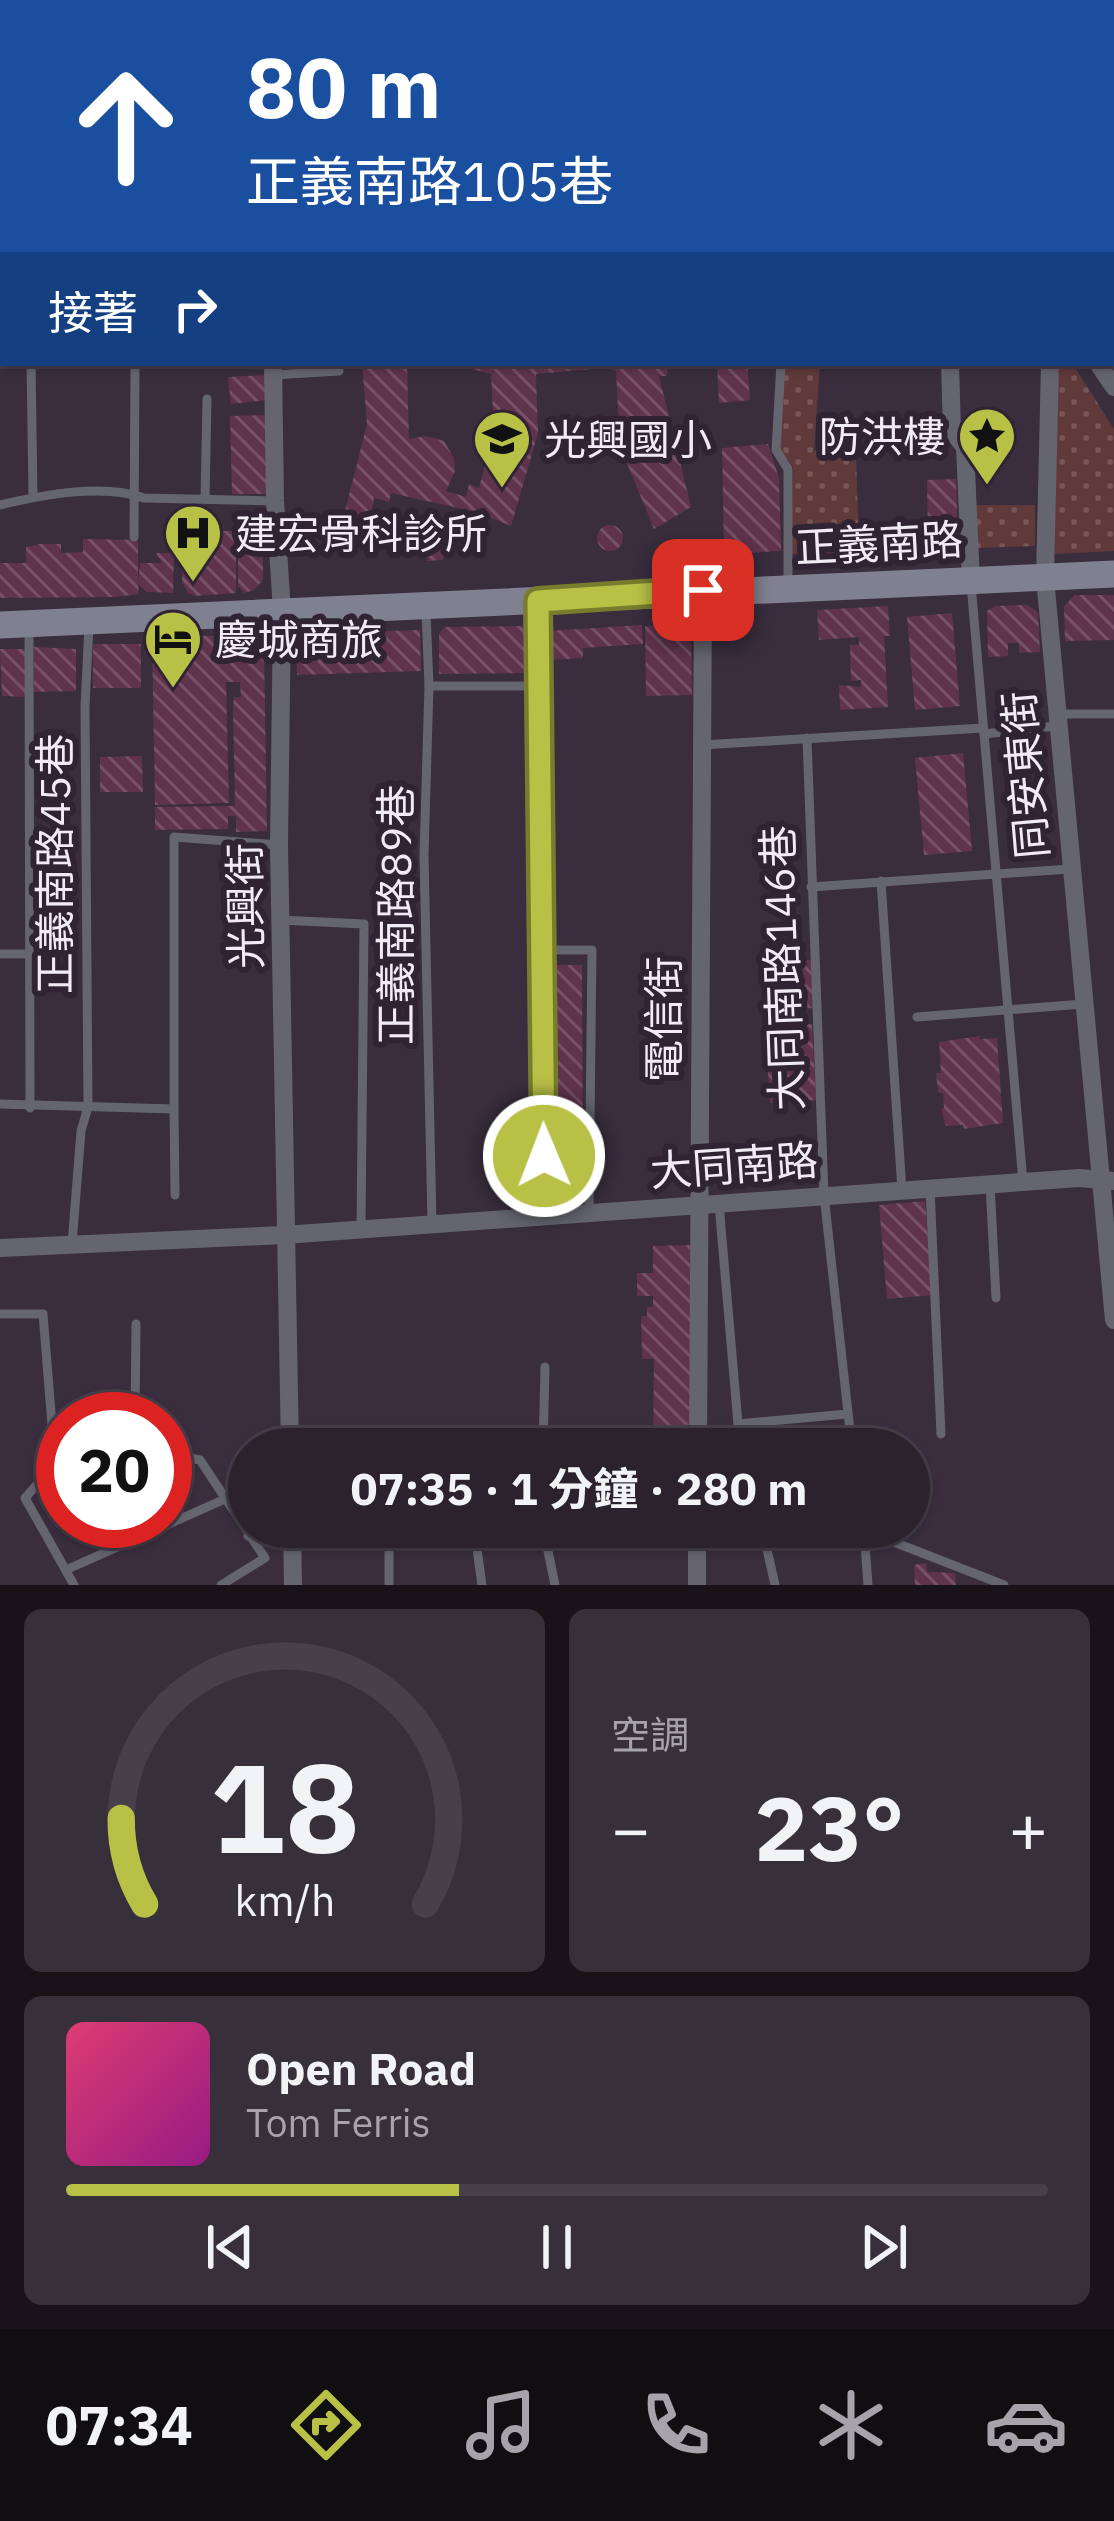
<!DOCTYPE html>
<html lang="zh-TW">
<head>
<meta charset="utf-8">
<style>
  :root { --surface:#2b222e; --page:#372f3a; --text:#f1f3f6; --muted:#a6a4aa; --line:#473f4a; --accent:#b9c046 }
  body { margin:0; font-family:"IBM Plex Sans","Noto Sans TC",sans-serif; background:var(--page); color:var(--text); height:100vh; display:flex; flex-direction:column; font-size:45px; white-space:nowrap }
  * { box-sizing:border-box; margin:0 }
  p { font-size:39px; color:var(--muted) }
  .icon { flex:none; width:66px; height:66px; fill:none; stroke:currentColor; stroke-width:2; stroke-linecap:round; stroke-linejoin:round }
  .map { position:relative; height:1585px; overflow:hidden }
  .sheet { display:flex; flex-direction:column; gap:24px; padding:24px; background:#181319; flex:1 }
  .sheet>* { flex:none }
  .top-card { position:absolute; left:0px; top:0px; width:1116px; height:366px; box-shadow:0 3px 9px #0004,0 0 0 3px var(--line); background:#1a4fa0; color:#fff; overflow:hidden }
  .speed { position:absolute; left:36px; top:1392px; display:flex; gap:24px; font-size:60px; font-weight:700; text-align:center }
  .speed>* { display:grid; place-content:center; width:156px; height:156px; border-radius:50%; background:var(--surface); box-shadow:0 3px 9px #0004,0 0 0 3px var(--line); line-height:1 }
  .speed .limit { border:18px solid #d22; background:#fff; color:#111 }
  .pin { position:absolute; display:grid; place-items:center; width:102px; height:102px; color:#fff; margin:-51px; border-radius:24px; box-shadow:0 6px 18px #0006 }
  .me { position:absolute; width:132px; margin:-66px; rotate:359deg; stroke-linejoin:round; filter:drop-shadow(0 0 9px #0008) }
  .turn { display:flex; align-items:center; gap:42px; height:252px; padding:0 48px; font-size:54px }
  .turn .icon { width:156px; height:156px; stroke-width:2.5 }
  .turn b { display:block; font-size:84px; line-height:102px }
  .then { display:flex; align-items:center; height:114px; padding:0 48px; background:#0003; gap:24px; font-size:45px }
  .big { font-size:90px; font-weight:700; line-height:1.1 }
  .sheet .widget { flex:1; display:flex; flex-direction:column; justify-content:center; gap:18px; min-width:0; padding:0 42px; border-radius:18px; background:var(--page) }
  .sheet .dial { align-items:center; gap:0 }
  .dial svg { height:312px; overflow:visible; fill:none; stroke:var(--line); stroke-width:7; stroke-linecap:round; text-anchor:middle }
  .dial text { fill:var(--text); stroke:none }
  .song { display:flex; align-items:center; gap:36px }
  .cover { width:144px; height:144px; border-radius:18px; background:linear-gradient(135deg,hsl(340 70% 55%),hsl(310 70% 35%)) }
  .played { height:12px; border-radius:6px; background:linear-gradient(90deg,var(--accent) 40%,var(--line) 40%) }
  .keys { display:flex; justify-content:space-around; direction:ltr }
  .heat { display:flex; justify-content:space-between; align-items:center; font-size:66px; direction:ltr }
  .sheet .tiles { flex:1; display:grid; gap:24px; grid-template-columns:1fr 1fr }
  .widget:last-child { grid-column:span 2 }
  .trip { position:absolute; left:228px; top:1428px; width:702px; height:120px; border-radius:60px; background:var(--surface); box-shadow:0 3px 9px #0004,0 0 0 3px var(--line); font-weight:700; line-height:120px; text-align:center }
  .menu { display:flex; height:192px; justify-content:space-around; align-items:center; background:#110e12; color:var(--muted) }
  .menu .icon { width:84px; height:84px }
  .menu .active { color:var(--accent) }
  .menu b { font-size:54px; color:var(--text) }
  .map>svg:first-child { display:block }
</style>
</head>
<body>
<div class="map">
<svg width="1114" height="1585" viewBox="0 0 1114 1585">
  <defs>
    <pattern id="park-dots" width="8" height="8" patternUnits="userSpaceOnUse" patternTransform="scale(3)"><rect width="8" height="8" fill="#60393a"/><path d="M2 2h.1M6 6h.1" fill="none" stroke="#775657" stroke-width="1.8" stroke-linecap="round"/></pattern>
    <pattern id="building-back-hatch" width="6" height="6" patternUnits="userSpaceOnUse" patternTransform="scale(3)"><rect width="6" height="6" fill="#60334d"/><path d="M-1 5l2 2M0 0l6 6M5-1l2 2" fill="none" stroke="#775167"/></pattern>
  </defs>
  <rect width="100%" height="100%" fill="#392d3e"/>
  <g fill="url(#park-dots)">
    <path d="M499,0H764L767,3H499Z"/>
    <path d="M785,363H820L814,450L856,453L859,552L791,554L793,467L780,449Z"/>
    <path d="M1056,363H1072L1114,429V551L1055,554Z"/>
    <path d="M975,505H1035V546L977,548Z"/>
  </g>
  <g fill="url(#building-back-hatch)">
    <path d="M362,363H407L409,439L426,436L444,441L454,458L455,471L446,491L466,497L469,484L479,488L494,432L491,374L447,363H668L667,376H659L691,507L654,529L620,446L616,371L605,368L536,374L538,433L511,526L476,512L391,493L389,502L374,498L370,521L344,515L367,424Z"/>
    <path d="M717,363H747L750,400L719,403Z"/>
    <path d="M267,375V400L231,404L228,377Z"/>
    <path d="M266,415L267,494H232L230,416Z"/>
    <path d="M768,444L779,478L781,551L724,554L722,448Z"/>
    <path d="M956,479L958,544L928,545L927,480Z"/>
    <circle cx="610" cy="538" r="13"/>
    <path d="M184,531H236V593L196,596L188,593L182,582Z"/>
    <path d="M238,532L263,533V580L254,590L244,593L238,586Z"/>
    <path d="M83,539L138,540V582L140,563H162L156,553H174L173,593L147,592L138,584L139,594L116,597L0,598V563H26V547L39,544H61V553L83,552Z"/>
    <path d="M426,541H443V560L427,561Z"/>
    <path d="M1075,595H1114V640L1065,641L1064,606Z"/>
    <path d="M1027,605L1038,612L1040,652L1019,653V643H1008V656L988,657L987,611L995,606Z"/>
    <path d="M888,606L890,636H884L888,707L840,710L839,685L861,687V680L851,681L850,645H859V637L819,640L817,610Z"/>
    <path d="M952,613L960,706L915,710L907,617Z"/>
    <path d="M642,625L643,644L583,648V658L550,660L548,631Z"/>
    <path d="M684,625V633H691L692,695L646,696L645,626Z"/>
    <path d="M528,626L532,633L533,673L439,674V634L445,627Z"/>
    <path d="M420,630L421,671L297,675L296,646L302,634Z"/>
    <path d="M247,635L259,639L264,646L267,831L236,832V816H228V829L155,830V807L235,806L233,707L234,697H241L240,682H226L229,803L155,805L152,637Z"/>
    <rect x="93" y="644" width="48" height="44"/>
    <path d="M34,647L76,649V691L34,692Z"/>
    <path d="M0,649H28L27,697L2,696Z"/>
    <path d="M963,753L972,851L924,855L915,758Z"/>
    <path d="M142,756L143,792H100V757Z"/>
    <path d="M811,960L813,1008L766,1011L764,962Z"/>
    <path d="M553,965H582L583,1188L579,1196H555L552,1189Z"/>
    <path d="M812,1024L816,1100L770,1103L765,1027Z"/>
    <path d="M980,1036V1039L997,1038L1003,1123L964,1129L963,1125L946,1126L941,1109L944,1108L943,1093H938L936,1073H941L939,1042Z"/>
    <path d="M925,1201L933,1295L887,1299L879,1205Z"/>
    <path d="M690,1245L692,1449H653L654,1359H642L641,1316H647V1307H653V1296H637V1273H653V1246Z"/>
    <path d="M926,1563L927,1572L955,1573L956,1585H915L914,1565Z"/>
  </g>
  <g fill="none" stroke-linecap="round" stroke-linejoin="round">
    <g stroke="#64656f" stroke-width="9">
      <path d="M138,3V0"/>
      <path d="M262,3V0"/>
      <path d="M31,363L33,497"/>
      <path d="M781,363L776,450L788,469V584"/>
      <path d="M273,375L339,371"/>
      <path d="M205,499L207,399"/>
      <path d="M0,505C42,495 103,483 144,498L275,501"/>
      <path d="M134,537L135,363"/>
      <path d="M971,584L1023,1182"/>
      <path d="M538,606L544,1156"/>
      <path d="M426,612L429,686L424,855L432,1223"/>
      <path d="M29,627L30,1108"/>
      <path d="M429,686H539"/>
      <path d="M1055,714H1114"/>
      <path d="M984,734L1056,726"/>
      <path d="M807,738L824,1195L852,1449"/>
      <path d="M702,745L983,728"/>
      <path d="M881,881L902,1190"/>
      <path d="M811,887L1070,869"/>
      <path d="M280,920L364,924L361,1229"/>
      <path d="M542,950H592L589,1212"/>
      <path d="M0,954H29"/>
      <path d="M917,1017L1083,1004"/>
      <path d="M0,1104L174,1109V837L279,845"/>
      <path d="M174,1109L175,1195"/>
      <path d="M990,1184L996,1298"/>
      <path d="M930,1188L941,1434"/>
      <path d="M719,1204L738,1424L744,1449"/>
      <path d="M72,1244L81,1131L88,1107L85,706L89,626"/>
      <path d="M0,1314H43L56,1474L63,1483"/>
      <path d="M135,1419L136,1324"/>
      <path d="M738,1424L847,1414"/>
      <path d="M543,1449L545,1367"/>
      <path d="M165,1453L200,1460L265,1558L221,1585"/>
      <path d="M63,1472L42,1479L25,1498L74,1585"/>
      <path d="M92,1521L113,1549"/>
      <path d="M389,1527V1585"/>
      <path d="M474,1527L482,1585"/>
      <path d="M543,1527L555,1585"/>
      <path d="M762,1527L775,1585"/>
      <path d="M863,1530L1004,1585"/>
      <path d="M864,1531L868,1585"/>
      <path d="M248,1536L266,1527"/>
      <path d="M68,1569L225,1499"/>
    </g>
    <g stroke="#64656f" stroke-width="18">
      <path d="M796,0L799,3"/>
      <path d="M0,70H3"/>
      <path d="M273,363L275,501L282,612L279,845L290,1449"/>
      <path d="M950,363L952,431L965,447L971,581"/>
      <path d="M1050,363L1045,578L1114,1320"/>
      <path d="M1098,363L1114,387"/>
      <path d="M898,431H952"/>
      <path d="M0,1248L284,1235L1079,1178L1114,1181"/>
      <path d="M698,1449L703,591"/>
      <path d="M292,1527L293,1585"/>
      <path d="M697,1585V1527"/>
    </g>
    <g stroke="#808190" stroke-width="27">
      <path d="M1113,280L1114,281"/>
      <path d="M0,625L1114,574"/>
    </g>
    <g stroke="#a8a9c1" stroke-width="36">
      <path d="M955,0L958,3"/>
      <path d="M992,0L994,3"/>
      <path d="M1113,205L1114,207"/>
      <path d="M1113,245L1114,247"/>
    </g>
  </g>
  <g fill="none" stroke-linecap="round" stroke-linejoin="round">
    <defs>
      <path id="route" d="M544,1156L538,601L703,590"/>
    </defs>
    <use href="#route" stroke="#787d2e" stroke-width="30"/>
    <use href="#route" stroke="#b9c046" stroke-width="21"/>
  </g>
  <defs>
    <symbol id="sight-pin" viewBox="-11 -11 22 30"><path d="M0 17L-7.5 6A9.5 9.5 0 1 1 7.5 6Z" fill="#b9c046" stroke="#2f2334"/><path d="M0-6L1.8-2.2L6-1.7L2.9 1.2L3.7 5.4L0 3.3L-3.7 5.4L-2.9 1.2L-6-1.7L-1.8-2.2Z" fill="#111"/></symbol>
    <symbol id="school-pin" viewBox="-11 -11 22 30"><path d="M0 17L-7.5 6A9.5 9.5 0 1 1 7.5 6Z" fill="#b9c046" stroke="#2f2334"/><path d="M0-5L7-2L0 1L-7-2ZM-4 1L0 2.5L4 1V4Q0 6-4 4Z" fill="#111"/></symbol>
    <symbol id="hospital-pin" viewBox="-11 -11 22 30"><path d="M0 17L-7.5 6A9.5 9.5 0 1 1 7.5 6Z" fill="#b9c046" stroke="#2f2334"/><path d="M-5-5h3v3.5h4V-5h3V5h-3V1.5h-4V5h-3Z" fill="#111"/></symbol>
    <symbol id="hotel-pin" viewBox="-11 -11 22 30"><path d="M0 17L-7.5 6A9.5 9.5 0 1 1 7.5 6Z" fill="#b9c046" stroke="#2f2334"/><path d="M-6-4.5h1.5V1H6V5H4.5V3h-9V5H-6ZM-4 0a1.8 1.8 0 1 1 3.6 0ZM.5 0V-2.5h3Q6-2.5 6 0Z" fill="#111"/></symbol>
  </defs>
  <g fill-rule="evenodd">
    <use href="#sight-pin" x="954" y="403" width="66" height="90"/>
    <use href="#school-pin" x="469" y="406" width="66" height="90"/>
    <use href="#hospital-pin" x="160" y="500" width="66" height="90"/>
    <use href="#hotel-pin" x="140" y="606" width="66" height="90"/>
  </g>
  <g text-anchor="middle" dominant-baseline="central" stroke-width="12" stroke-linejoin="round" paint-order="stroke">
    <g font-size="42" fill="#f2ebf6" stroke="#2f2334" text-anchor="start">
      <text x="945" y="436" text-anchor="end">防洪樓</text>
      <text x="544" y="439">光興國小</text>
      <text x="235" y="533">建宏骨科診所</text>
      <text x="215" y="639">慶城商旅</text>
    </g>
    <g font-size="42" fill="#f2ebf6" stroke="#2f2334">
      <text transform="translate(879 543) rotate(-3)">正義南路</text>
      <text transform="translate(1025 775) rotate(-95)">同安東街</text>
      <text transform="translate(54 864) rotate(-90)">正義南路45巷</text>
      <text transform="translate(245 906) rotate(-91)">光興街</text>
      <text transform="translate(395 915) rotate(-90)">正義南路89巷</text>
      <text transform="translate(782 968) rotate(-92)">大同南路146巷</text>
      <text transform="translate(663 1019) rotate(-90)">電信街</text>
      <text transform="translate(734 1165) rotate(-4)">大同南路</text>
    </g>
  </g>
</svg>
<div class="speed"><div class="limit">20</div></div>
<div class="pin" style="left:703px;top:590px;background:#d93025"><svg class="icon" aria-label="arrive" viewBox="0 0 24 24"><path d="M6 21V4h12l-3 4 3 4H6"/></svg></div>
<svg class="me" style="left:544px;top:1156px" viewBox="-20 -20 40 40"><circle r="17" fill="#b9c046" stroke="#fff" stroke-width="3"/><path d="M0-11L8 9 0 5-8 9z" fill="#fff"/></svg>
<div class="trip">07:35 · 1 分鐘 · 280 m</div>
<div class="top-card">
<div class="turn"><svg class="icon" aria-label="ahead" viewBox="0 0 24 24"><path d="M12 20V5M6 11l6-6 6 6"/></svg><div><b>80 m</b>正義南路105巷</div></div>
<div class="then">接著<svg class="icon" aria-label="right" viewBox="0 0 24 24"><path d="M7 20v-9h11M14 6l5 5-5 5"/></svg></div>
</div>
</div>
<section class="sheet">
<div class="tiles">
<div class="widget dial"><svg viewBox="0 0 100 80">
<path d="M14 69A42 42 0 1 1 86 69"/>
<path d="M14 69A42 42 0 0 1 8 47" stroke="#b9c046"/>
<text x="50" y="56" font-size="32" font-weight="700">18</text>
<text x="50" y="72" font-size="11">km/h</text>
</svg></div>
<div class="widget"><p>空調</p>
<div class="heat"><a>−</a><b class="big">23°</b><a>+</a></div>
</div>
<div class="widget">
<div class="song"><i class="cover"></i><div><b>Open Road</b><p>Tom Ferris</p></div></div>
<div class="played"></div>
<div class="keys"><svg class="icon" aria-label="previous" viewBox="0 0 24 24"><path d="M18 5L8 12l10 7zM5 5v14"/></svg><svg class="icon" aria-label="pause" viewBox="0 0 24 24"><path d="M8 5v14M16 5v14"/></svg><svg class="icon" aria-label="next" viewBox="0 0 24 24"><path d="M6 5l10 7-10 7zM19 5v14"/></svg></div>
</div>
</div>
</section>
<nav class="menu">
<b>07:34</b>
<svg class="icon active" aria-label="directions" viewBox="0 0 24 24"><path d="M12 3l9 9-9 9-9-9zM9 14v-3h6M13 9l2 2-2 2"/></svg>
<svg class="icon" aria-label="music" viewBox="0 0 24 24"><path d="M9 18V5l10-2v13"/><circle cx="6" cy="18" r="3"/><circle cx="16" cy="16" r="3"/></svg>
<svg class="icon" aria-label="phone" viewBox="0 0 24 24"><path d="M5 4h4l2 5-3 2q2 4 5 5l2-3 5 2v4C11 20 4 13 5 4z"/></svg>
<svg class="icon" aria-label="climate" viewBox="0 0 24 24"><path d="M12 3v18M4 7l16 10M4 17L20 7"/></svg>
<svg class="icon" aria-label="car" viewBox="0 0 24 24"><path d="M5 17H2v-5l4-1 3-4h7l3 4 3 1v5h-3M9 17h6M6 11h13"/><circle cx="7" cy="17" r="2"/><circle cx="17" cy="17" r="2"/></svg>
</nav>
</body>
</html>
